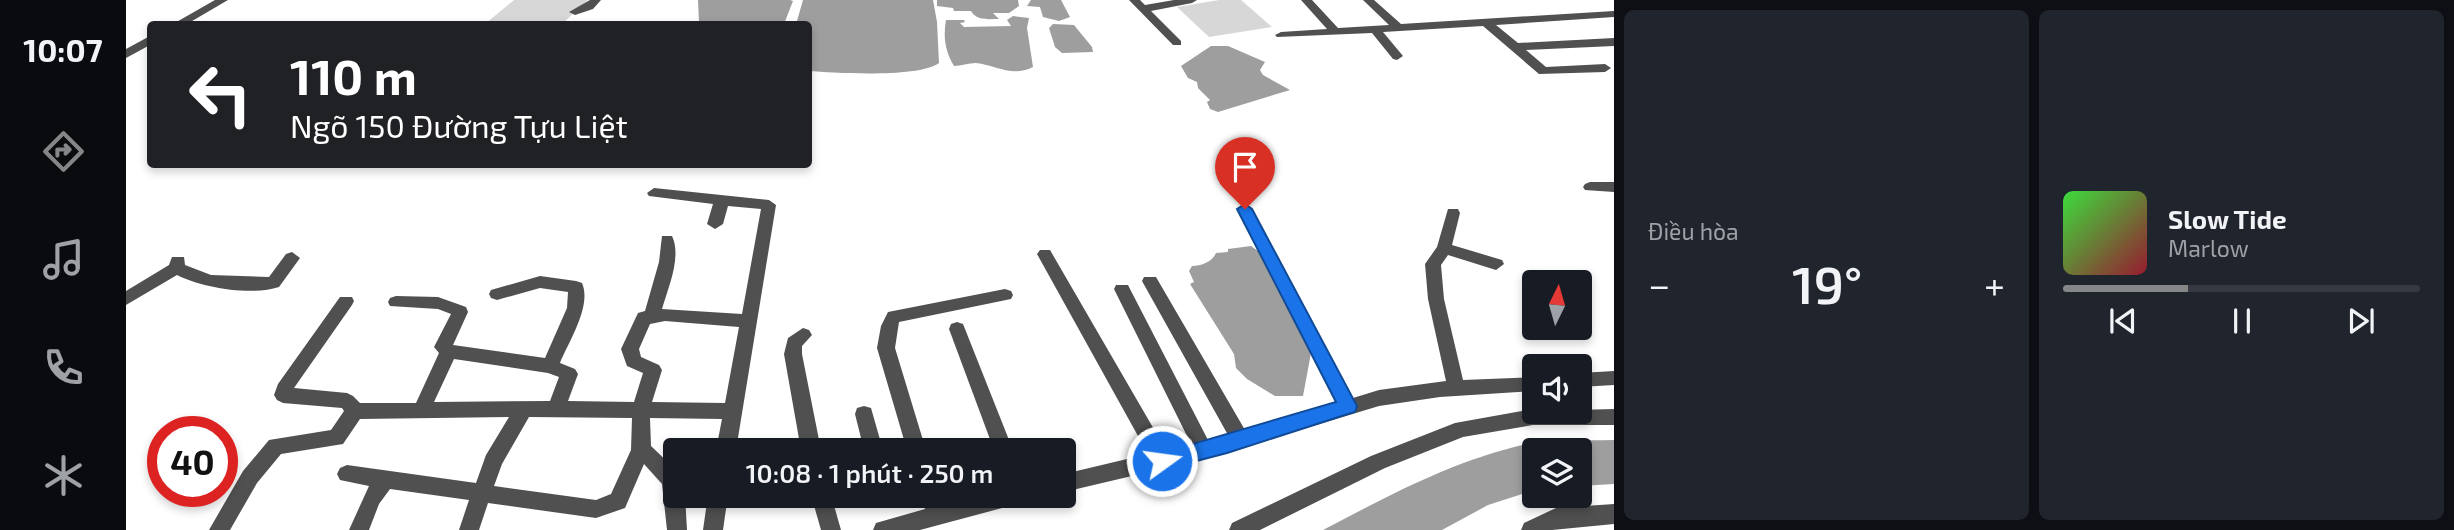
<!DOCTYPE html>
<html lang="vi">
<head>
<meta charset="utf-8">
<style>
  :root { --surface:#171b24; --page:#20242c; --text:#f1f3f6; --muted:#9ea1a6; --line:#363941; --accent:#858687 }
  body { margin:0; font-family:"Exo 2",sans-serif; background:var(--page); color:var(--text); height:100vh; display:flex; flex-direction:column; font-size:26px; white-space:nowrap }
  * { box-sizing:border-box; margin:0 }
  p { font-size:23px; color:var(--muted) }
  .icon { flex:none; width:38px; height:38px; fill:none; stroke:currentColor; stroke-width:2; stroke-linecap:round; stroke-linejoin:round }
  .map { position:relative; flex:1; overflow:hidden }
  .drawer { display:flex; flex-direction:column; gap:10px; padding:10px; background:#0d0f14; width:840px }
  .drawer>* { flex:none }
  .top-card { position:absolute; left:21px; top:21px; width:665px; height:147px; border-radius:7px; box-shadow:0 4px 10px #0003; background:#202124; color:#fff; overflow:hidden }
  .needle { width:46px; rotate:5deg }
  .buttons { position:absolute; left:1396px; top:270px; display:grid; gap:14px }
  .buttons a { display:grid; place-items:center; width:70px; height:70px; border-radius:7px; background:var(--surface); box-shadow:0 4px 10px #0003; font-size:35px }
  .speed { position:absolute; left:21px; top:416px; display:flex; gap:14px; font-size:35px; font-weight:700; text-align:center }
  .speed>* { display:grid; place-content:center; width:91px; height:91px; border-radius:50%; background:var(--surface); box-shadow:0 4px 10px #0003; line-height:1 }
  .speed .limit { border:10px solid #d22; background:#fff; color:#111 }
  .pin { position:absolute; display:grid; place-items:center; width:60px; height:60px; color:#fff; margin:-72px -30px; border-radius:50% 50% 50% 0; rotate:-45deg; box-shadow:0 0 7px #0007 }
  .pin .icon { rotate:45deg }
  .me { position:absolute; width:77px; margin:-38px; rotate:76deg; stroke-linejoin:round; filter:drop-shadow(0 0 5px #0008) }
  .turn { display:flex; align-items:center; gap:24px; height:147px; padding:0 28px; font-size:32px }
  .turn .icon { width:91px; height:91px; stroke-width:2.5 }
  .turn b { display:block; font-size:49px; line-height:60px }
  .big { font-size:52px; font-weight:600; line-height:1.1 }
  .drawer .tile { flex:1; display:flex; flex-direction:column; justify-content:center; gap:10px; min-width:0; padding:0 24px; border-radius:10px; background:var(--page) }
  .song { display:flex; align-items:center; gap:21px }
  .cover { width:84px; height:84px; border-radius:10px; background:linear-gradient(135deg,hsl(120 70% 55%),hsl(350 70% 35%)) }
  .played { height:7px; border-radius:4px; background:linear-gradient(90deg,var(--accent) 35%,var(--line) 35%) }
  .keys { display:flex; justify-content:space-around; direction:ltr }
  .heat { display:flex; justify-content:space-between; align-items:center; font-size:38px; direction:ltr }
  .drawer .tiles { flex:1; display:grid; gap:10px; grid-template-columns:repeat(2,1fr) }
  .trip { position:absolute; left:537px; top:438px; width:413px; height:70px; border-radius:7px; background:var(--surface); box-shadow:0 4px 10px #0003; font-weight:600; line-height:70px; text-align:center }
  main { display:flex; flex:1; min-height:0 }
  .tab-bar { display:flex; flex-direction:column; width:126px; justify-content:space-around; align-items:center; background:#090b0e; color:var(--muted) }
  .tab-bar .icon { width:49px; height:49px }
  .tab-bar .current { color:var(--accent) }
  .tab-bar b { font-size:32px; color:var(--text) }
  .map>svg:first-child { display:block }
</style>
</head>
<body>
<main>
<nav class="tab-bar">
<b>10:07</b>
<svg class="icon current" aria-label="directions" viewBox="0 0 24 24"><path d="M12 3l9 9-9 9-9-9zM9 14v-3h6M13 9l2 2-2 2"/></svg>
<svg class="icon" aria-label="music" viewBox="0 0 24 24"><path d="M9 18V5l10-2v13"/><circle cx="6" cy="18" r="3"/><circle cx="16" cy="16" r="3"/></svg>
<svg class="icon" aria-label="phone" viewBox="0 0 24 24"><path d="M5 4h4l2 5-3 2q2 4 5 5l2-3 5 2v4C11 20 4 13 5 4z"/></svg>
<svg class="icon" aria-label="climate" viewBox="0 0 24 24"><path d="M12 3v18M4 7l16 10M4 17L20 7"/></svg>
</nav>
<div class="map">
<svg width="1488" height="530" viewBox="0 0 1488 530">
  <rect width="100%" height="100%" fill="#fff"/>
  <g fill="#d7d7d7">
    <path d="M388,0H462L436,24H359Z"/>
    <path d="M1093,0H1115L1146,27L1083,37L1051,7Z"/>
  </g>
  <g fill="#9e9e9e">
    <path d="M572,0H664L667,1L658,24L573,23Z"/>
    <path d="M677,0H807L811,22L813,63C793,78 710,73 683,71L682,24H674L671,21Z"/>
    <path d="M811,0H892L893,6L883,13H867L873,19C862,19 851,21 845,11H828L827,8L811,6Z"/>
    <path d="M905,0H935L944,17L933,21L917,17L914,7L901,6Z"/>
    <path d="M887,16L903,18L901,28L907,67C886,78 870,65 850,63C842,63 835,66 828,66C819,51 817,37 820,20H838L839,22L834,23L838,27L885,26L881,20Z"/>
    <path d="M927,24L948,25L966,47L967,52L936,53L929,47L923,28Z"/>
    <path d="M1085,46H1102L1139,62L1134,70L1137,75L1164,90L1092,112L1084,109L1081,102L1084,100L1072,88L1071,82L1062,78L1055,66Z"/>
    <path d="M1125,246L1136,254L1171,316L1185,353L1177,396H1149L1121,379L1110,368L1108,354L1064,284L1068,282L1063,271L1066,266C1075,266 1086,262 1090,253L1102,252V249Z"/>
    <path d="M1488,440V484L1454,486V450H1409V490L1362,505L1316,530H1197C1262,496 1328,460 1401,444C1429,439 1460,441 1488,440Z"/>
  </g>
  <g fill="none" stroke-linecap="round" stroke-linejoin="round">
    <g fill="#505050" fill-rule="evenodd">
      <path d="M89,0H102L61,24H47Z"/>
      <path d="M464,0H475L467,9L449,15L443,12Z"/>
      <path d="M1003,0H1014L1019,5L1048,0H1071L1066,3L1025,11L1055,41V45H1047Z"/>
      <path d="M1175,0H1186L1212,28L1263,25L1237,0H1248L1275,24L1488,11V17L1370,25L1392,43L1488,38V46L1400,50L1420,67L1479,64L1485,68L1479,72L1413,74L1357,26L1257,32L1277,56L1271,60L1267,59L1246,33L1151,37L1149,35L1155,32L1201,29Z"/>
      <path d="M24,36V45L0,58V49Z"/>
      <path d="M1464,182H1488V192L1459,190L1457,187L1459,184Z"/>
      <path d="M528,188L643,200L650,205L610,450H590L596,419L524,418L525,446L550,470V495H559L561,530H541L536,484L518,464L499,508L470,518L362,503L353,530H333L343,500L264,489L253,504L243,530H223L243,486L214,480L211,474L214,468L221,465L350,483L360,455L383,417L234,419L217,444L155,454L131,483L104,530H83L117,471L143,440L205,430L218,411L216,408L157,403L151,400L148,395L152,384L214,297H226L228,301L226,305L168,388L221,393L227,396L234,403H290L313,353L308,347L325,314L312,309L264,306L262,302L264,298L270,296L312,297L340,307L342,312L327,345L419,358L441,308L442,292L414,288L371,300L365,298L363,294L365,290L414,276L450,281L456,283C466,306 443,341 434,363L449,369L452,374L442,401L508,402L517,373L501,366L495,349L512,313L519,311L533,262L536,236H546C556,257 542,288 536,309L616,314L635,209L602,206L597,224L589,229L581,224L587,204L523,196L521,193ZM539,321L613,327L599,403L526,402L536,370L533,365L515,357L513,349L524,324ZM328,359L422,373L433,377L424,401L308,402ZM403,417L506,418L505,450L485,494L470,500L368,486L376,464Z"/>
      <path d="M1119,204L1126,209L1227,398L1253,390L1320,381L1302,299L1299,264L1311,247L1322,209H1332L1334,213L1326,245L1376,260L1378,264L1370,270L1322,255L1315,265L1318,299L1337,380L1409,377V391L1314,397L1253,406L1078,459L938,492V474L1022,454L911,254L914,250H924L1040,450L1065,444L988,289L990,285H1002L1004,289L1082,440L1102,435L1016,281L1018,277H1030L1119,430L1211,403L1112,209Z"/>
      <path d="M166,252L174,258L153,287C126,296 76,288 51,275L0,305V291L43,265L46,257H58L59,265L85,275L143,277L160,254Z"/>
      <path d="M879,289L885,291L887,295L885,299L773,322L769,348L800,450H781L751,348L755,326L762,312Z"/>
      <path d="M831,322L837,324L839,329L887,450H868L823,329L825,324Z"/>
      <path d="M677,328L683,330L686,335L676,346V354L695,450H675L658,354L662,338Z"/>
      <path d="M1488,371V385L1454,387V373Z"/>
      <path d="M738,406L745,408L757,450H738L729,414L731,408Z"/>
      <path d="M1407,409L1409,411L1488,409V425H1407L1337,437L1259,468L1134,530H1103L1106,523L1245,456L1329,423Z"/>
      <path d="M582,495H602L597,530H577Z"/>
      <path d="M685,495H705L715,530H695Z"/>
      <path d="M795,495H815L818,505L854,495H901L898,502L891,504L794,530H747L750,523L799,509Z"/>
      <path d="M1488,504V524L1426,530H1395L1398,523L1430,508Z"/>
    </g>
  </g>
  <path fill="#1a73e8" stroke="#114b97" stroke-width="2" d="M1119,204L1126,209L1231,406L1229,412L1222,414L1101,453L1036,470L1029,467L1026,461L1029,455L1210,402L1111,209Z"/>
</svg>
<div class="buttons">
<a><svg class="needle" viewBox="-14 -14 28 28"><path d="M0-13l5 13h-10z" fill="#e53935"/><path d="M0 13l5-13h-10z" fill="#9ea1a6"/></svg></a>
<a><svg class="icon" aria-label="sound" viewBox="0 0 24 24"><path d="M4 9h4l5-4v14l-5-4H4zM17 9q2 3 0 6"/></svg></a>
<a><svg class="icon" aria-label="layers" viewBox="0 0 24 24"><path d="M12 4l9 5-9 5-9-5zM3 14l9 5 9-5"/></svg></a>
</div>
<div class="speed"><div class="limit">40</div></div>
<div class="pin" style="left:1119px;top:209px;background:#d93025"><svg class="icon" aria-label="arrive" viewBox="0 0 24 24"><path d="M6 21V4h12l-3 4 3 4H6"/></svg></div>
<svg class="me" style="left:1036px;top:461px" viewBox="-20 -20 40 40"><circle r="17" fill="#1a73e8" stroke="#fff" stroke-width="3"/><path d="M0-11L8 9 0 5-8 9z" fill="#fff"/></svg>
<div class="trip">10:08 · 1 phút · 250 m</div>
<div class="top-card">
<div class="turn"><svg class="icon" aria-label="left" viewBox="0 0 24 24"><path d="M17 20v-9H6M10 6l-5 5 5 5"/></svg><div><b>110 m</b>Ngõ 150 Đường Tựu Liệt</div></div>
</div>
</div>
<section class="drawer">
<div class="tiles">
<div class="tile"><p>Điều hòa</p>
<div class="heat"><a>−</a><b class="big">19°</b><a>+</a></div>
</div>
<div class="tile">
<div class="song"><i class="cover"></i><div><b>Slow Tide</b><p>Marlow</p></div></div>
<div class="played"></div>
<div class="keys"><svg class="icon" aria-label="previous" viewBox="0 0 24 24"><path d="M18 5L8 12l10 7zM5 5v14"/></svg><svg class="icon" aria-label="pause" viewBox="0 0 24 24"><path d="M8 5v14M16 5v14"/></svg><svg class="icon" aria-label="next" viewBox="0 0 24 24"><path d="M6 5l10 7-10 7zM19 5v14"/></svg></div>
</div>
</div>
</section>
</main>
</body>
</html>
